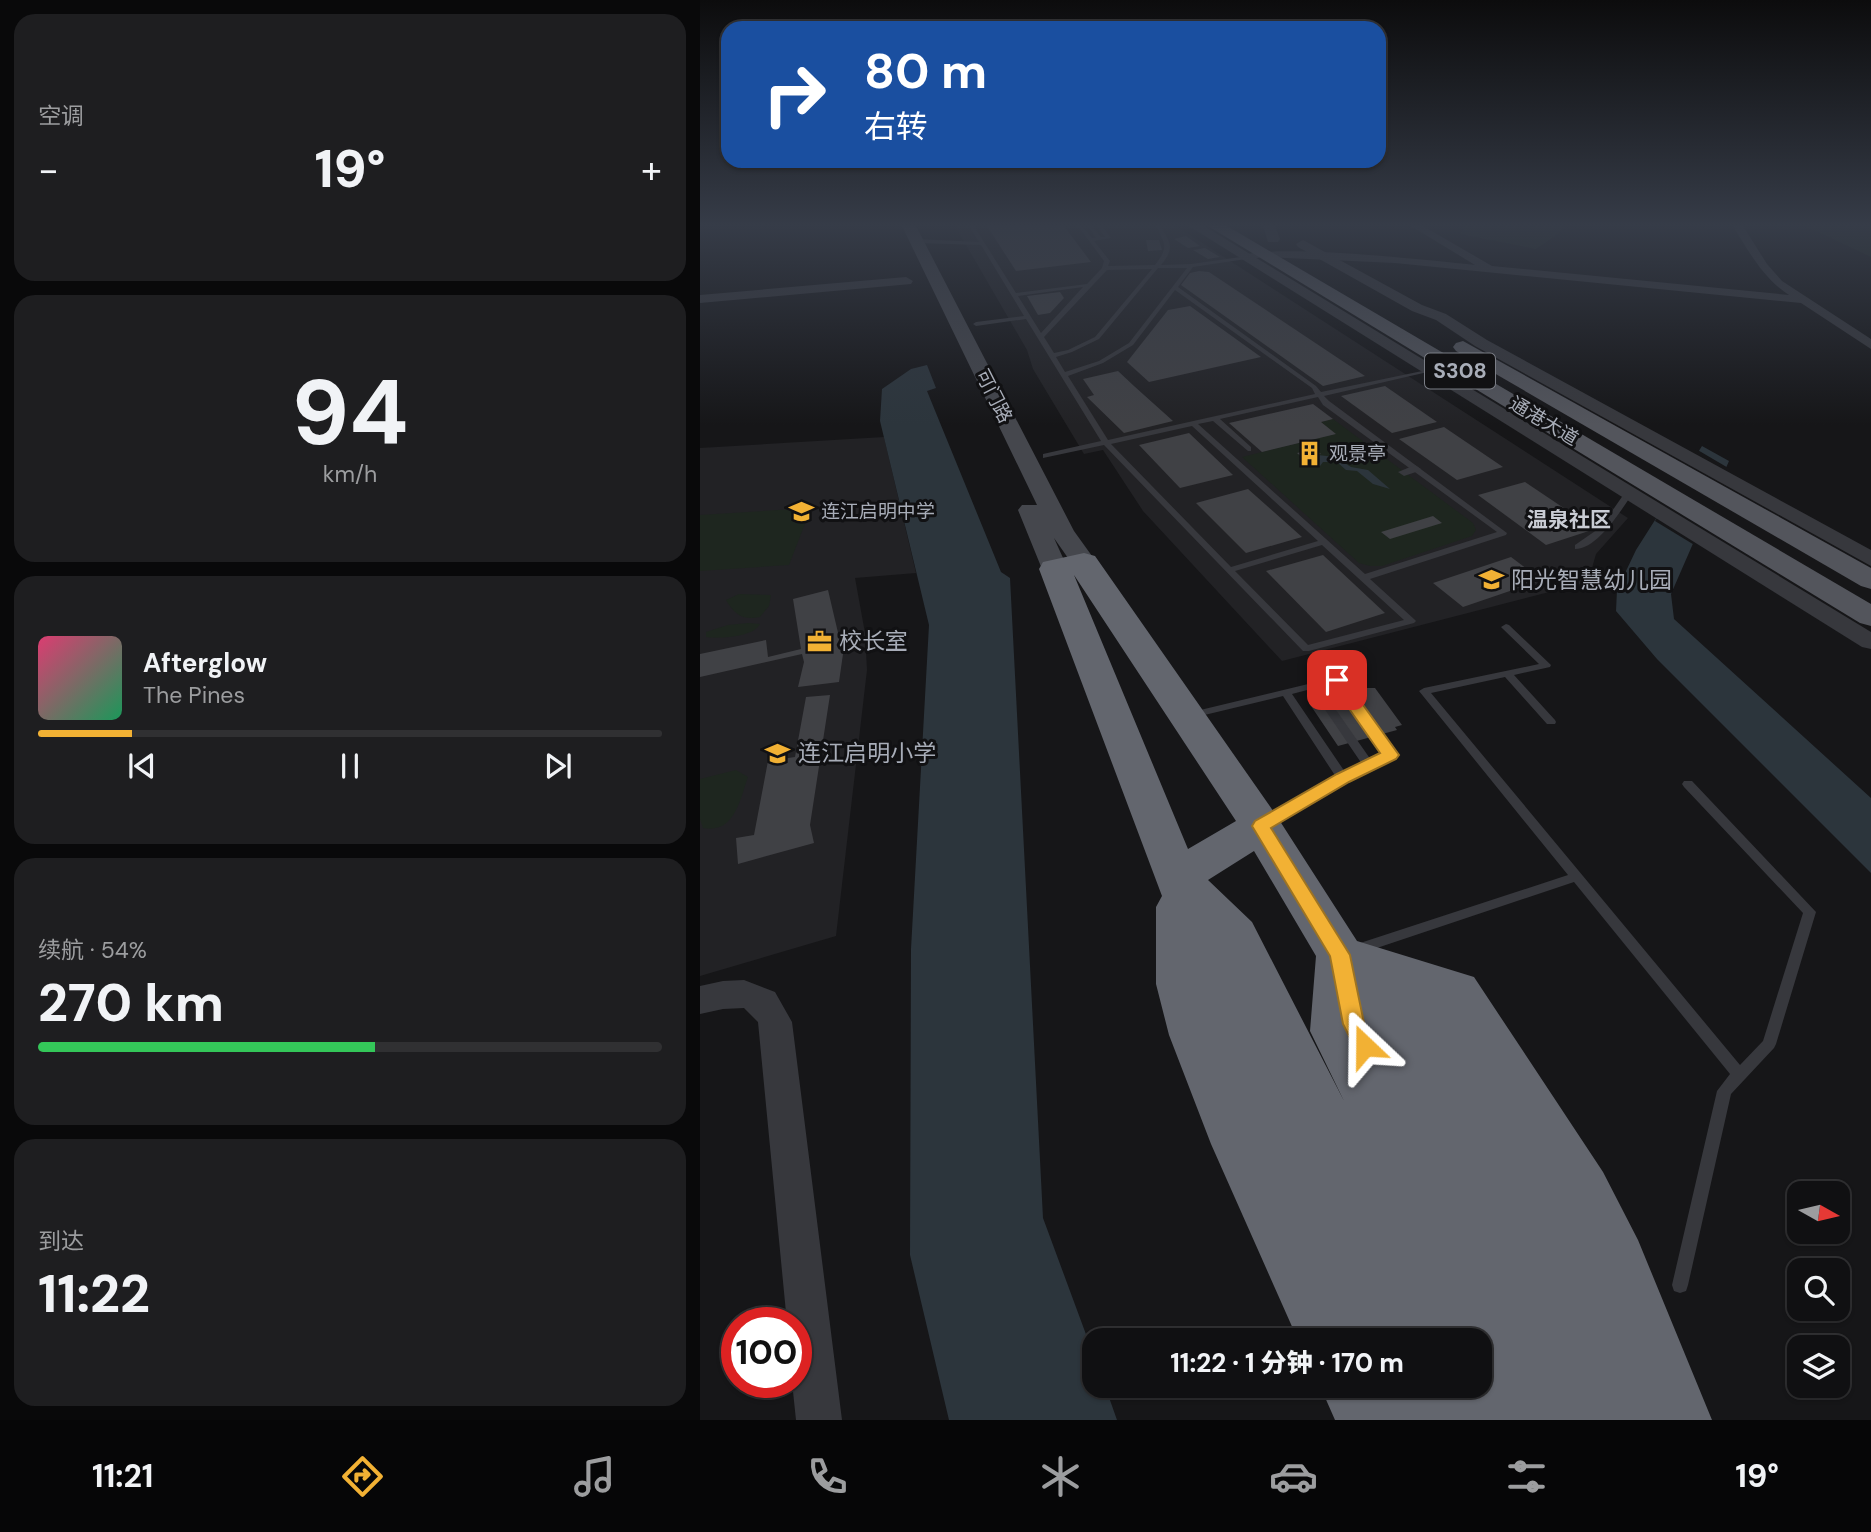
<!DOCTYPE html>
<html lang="zh">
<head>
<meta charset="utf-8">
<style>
  :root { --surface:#101012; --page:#1e1e20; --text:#f1f3f6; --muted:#9c9d9f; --line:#303032; --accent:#f2b134 }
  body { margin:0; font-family:"DM Sans","Noto Sans SC",sans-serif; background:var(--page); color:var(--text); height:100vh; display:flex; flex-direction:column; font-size:26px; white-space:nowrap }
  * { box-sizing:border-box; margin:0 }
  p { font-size:23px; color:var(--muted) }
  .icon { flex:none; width:38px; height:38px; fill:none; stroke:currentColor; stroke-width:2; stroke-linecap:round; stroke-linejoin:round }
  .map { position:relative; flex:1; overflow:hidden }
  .drawer { display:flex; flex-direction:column; gap:14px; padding:14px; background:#09090a; width:700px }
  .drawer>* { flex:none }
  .banner { position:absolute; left:21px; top:21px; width:665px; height:147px; border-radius:21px; box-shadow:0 2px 5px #0004,0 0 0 2px var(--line); background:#1a4fa0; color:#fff; overflow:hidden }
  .needle { width:46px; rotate:98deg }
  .tools { position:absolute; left:1087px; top:1181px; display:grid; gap:14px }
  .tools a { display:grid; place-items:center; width:63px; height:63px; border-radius:14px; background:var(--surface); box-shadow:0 2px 5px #0004,0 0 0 2px var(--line); font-size:35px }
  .speed { position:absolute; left:21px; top:1307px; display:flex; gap:14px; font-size:35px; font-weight:700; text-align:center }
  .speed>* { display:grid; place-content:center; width:91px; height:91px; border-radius:50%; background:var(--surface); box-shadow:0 2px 5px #0004,0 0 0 2px var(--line); line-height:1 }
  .speed .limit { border:10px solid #d22; background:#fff; color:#111 }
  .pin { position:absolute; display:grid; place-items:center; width:60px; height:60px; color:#fff; margin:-30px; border-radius:14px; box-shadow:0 4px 10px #0006 }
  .me { position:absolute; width:77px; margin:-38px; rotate:337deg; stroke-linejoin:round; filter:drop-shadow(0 0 5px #0008) }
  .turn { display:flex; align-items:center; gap:24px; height:147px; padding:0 28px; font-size:32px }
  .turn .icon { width:91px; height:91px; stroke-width:2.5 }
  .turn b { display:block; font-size:49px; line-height:60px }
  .big { font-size:52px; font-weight:800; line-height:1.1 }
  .drawer .widget { flex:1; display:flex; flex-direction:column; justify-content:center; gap:10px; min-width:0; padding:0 24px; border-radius:21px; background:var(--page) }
  .drawer .dial { align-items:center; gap:0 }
  .dial b { font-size:91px; line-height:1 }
  .song { display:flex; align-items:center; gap:21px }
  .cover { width:84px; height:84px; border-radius:10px; background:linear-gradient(135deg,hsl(340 70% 55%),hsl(150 70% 35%)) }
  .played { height:7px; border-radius:4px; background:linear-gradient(90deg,var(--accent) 15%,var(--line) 15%) }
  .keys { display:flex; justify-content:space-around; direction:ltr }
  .heat { display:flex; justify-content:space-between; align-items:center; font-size:38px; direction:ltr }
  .charge { height:10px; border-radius:5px; background:linear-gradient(90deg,#34c759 54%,var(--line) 0) }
  .trip { position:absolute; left:382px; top:1328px; width:410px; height:70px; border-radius:21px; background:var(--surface); box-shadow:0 2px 5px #0004,0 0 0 2px var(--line); font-weight:800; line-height:70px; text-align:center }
  .dock { display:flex; height:112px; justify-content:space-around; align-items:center; background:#060607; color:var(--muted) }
  .dock .icon { width:49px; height:49px }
  .dock .active { color:var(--accent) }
  .dock b { font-size:32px; color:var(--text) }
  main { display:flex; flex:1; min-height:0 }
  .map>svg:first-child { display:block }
</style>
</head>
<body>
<main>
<section class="drawer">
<div class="widget"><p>空调</p>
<div class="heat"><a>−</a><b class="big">19°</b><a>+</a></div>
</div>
<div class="widget dial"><b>94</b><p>km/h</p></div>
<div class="widget">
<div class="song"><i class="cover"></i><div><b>Afterglow</b><p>The Pines</p></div></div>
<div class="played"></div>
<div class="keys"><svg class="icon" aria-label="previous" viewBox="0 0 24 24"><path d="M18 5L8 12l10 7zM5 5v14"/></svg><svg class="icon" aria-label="pause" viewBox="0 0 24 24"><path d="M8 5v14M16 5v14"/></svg><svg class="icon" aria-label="next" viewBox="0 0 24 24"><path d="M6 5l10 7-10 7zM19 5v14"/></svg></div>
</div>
<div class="widget"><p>续航 · 54%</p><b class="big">270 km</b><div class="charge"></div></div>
<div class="widget"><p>到达</p><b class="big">11:22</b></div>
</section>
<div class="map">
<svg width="1171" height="1420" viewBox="0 0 1171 1420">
  <rect width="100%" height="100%" fill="#161618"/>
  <g fill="#222225">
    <path d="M255,226H476L928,518L896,554L888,582L582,661L443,511L403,450L384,454L333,369L327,350Z"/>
    <path d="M184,437L216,573L155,578L165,633L167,670L136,936L0,976V448Z"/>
  </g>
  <g fill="#1e261f">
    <path d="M764,226H865L855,236L836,249L760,234Z"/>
    <path d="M1106,226H1171V257L1114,230Z"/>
    <path d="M633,419L773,523L776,530L772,536L682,566H670L659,563L542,457L635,434L621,422Z"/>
    <path d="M111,508L89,565L0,571V515Z"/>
    <path d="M39,594L71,595L69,606L60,617C43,621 34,614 26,600Z"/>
    <path d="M48,623L60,624C54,637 19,639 6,637V632L28,625Z"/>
    <path d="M36,770L48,777C40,799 35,834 3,828L0,819V779Z"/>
  </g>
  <g fill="#2c353c">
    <path d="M227,365L236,388L227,391L301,572L310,578L343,1218L394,1356V1386H405L417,1420H249L210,1255L211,949L229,625L180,421L182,389L211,369Z"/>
    <path d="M1002,446L1029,461L971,594L974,619L1171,798V873L957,659L916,611L917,590L936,550Z"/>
    <path d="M618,455L635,457L651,467L668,470L690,489L673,484L657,471L646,470L637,462H623L620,466L613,465V460L608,458Z"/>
  </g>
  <path fill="#161618" d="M996,449L1030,469L996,546L955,521Z"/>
  <g fill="#404145">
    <path d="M287,226H364L391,262L316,271Z"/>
    <path d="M486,236L500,246L488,248L474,239Z"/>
    <path d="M446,240H459L462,250L448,251Z"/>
    <path d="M505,248L520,257L508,259L493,250Z"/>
    <path d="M499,271L509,272L665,376L623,386L481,285L490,273Z"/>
    <path d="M360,292L364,298L350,313L338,315L327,296Z"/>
    <path d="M490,306L561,357L449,382L427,362L468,310Z"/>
    <path d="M418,371L434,386L473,421L424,433L387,397L394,395L383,379Z"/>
    <path d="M685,386L737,422L692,433L641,396Z"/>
    <path d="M613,404L633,419L621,422L636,434L562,452L529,423Z"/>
    <path d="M744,427L803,467L757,480L699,439Z"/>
    <path d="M489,433L533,475L480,488L439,445Z"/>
    <path d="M615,449L621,454L603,458L597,453Z"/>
    <path d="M825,482L895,529L846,545L778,495Z"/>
    <path d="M548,489L602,537L546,553L496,503Z"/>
    <path d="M733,516L742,523L690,539L681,532Z"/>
    <path d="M623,555L685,613L626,632L566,571Z"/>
    <path d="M811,557L842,580L763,607L733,583Z"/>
    <path d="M128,590L143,654L139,682L98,687L104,662L102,654L0,677V654L66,640L68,657L101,649L93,599Z"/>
    <path d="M666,688H675L702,725L695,727L697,730L638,746L609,703Z"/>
    <path d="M130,695L110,825L114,843L38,864L36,838L54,835L68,761L95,757L106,697Z"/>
  </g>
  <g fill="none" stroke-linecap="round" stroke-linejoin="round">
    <g fill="#37383d" fill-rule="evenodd">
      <path d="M269,226H274L316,293L387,284L402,268L404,261L378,226H382L392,238H396L388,226H392L401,237H405L397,226H402L411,238L394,241L410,261L408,266L455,265C469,247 465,244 456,226H460C471,243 475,248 461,265L491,264L548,256V258L546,259L493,267L478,287L616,386L621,392L732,369V371L624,396L629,401L807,533L806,535L670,579L714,619L716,621L714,623L609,651H603L404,445L343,458V454L401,441L326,319L276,326L273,324L276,322L324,316L281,245L216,243L213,241L216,239L279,242ZM458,268H487L429,343L399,361L365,372L356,357L372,352L399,339ZM452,269L395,337L368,350L354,353L344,337L407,270ZM383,287L341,333L318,296ZM475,290L612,388L615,394L408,440L368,376L403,363L433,345ZM618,397L623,405L797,532L665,574L498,424L513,421L548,451H551V447L520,419ZM492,426L618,541L531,567L411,444ZM622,545L704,620L608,645L535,571Z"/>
      <path d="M926,491H929L933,493C921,510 898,549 875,549V545L901,527Z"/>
      <path d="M806,624L809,625L851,665L850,667L814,675L855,720L856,722L855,724H847L805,677L731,693L1040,1065L1063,1041L1103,913L984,787L982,784L984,781H992L1116,912L1076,1044L1074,1048L1031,1094L988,1285L986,1291L980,1293L974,1291L972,1285L1017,1091L1030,1074L874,882L659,954L654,953L652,949L654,945L868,875L719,691L724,688L839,664L803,629L801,627Z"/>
      <path d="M637,677L641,678L695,755L694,758L647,781L570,826H562L560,823L562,820L636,777L583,696L492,718L487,715L492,712ZM634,684L683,754L671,760L620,687ZM611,689L662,764L645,772L592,694Z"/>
    </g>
    <path fill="#37383d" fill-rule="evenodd" d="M715,465L721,469L719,471L704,476L698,472Z"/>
    <path fill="#37383d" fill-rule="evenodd" d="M711,226H723L792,266L1089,295C1063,278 1049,252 1033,226H1043L1067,264L1082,281L1171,339V349L1101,303L695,263L563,257L546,260L541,257C561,242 739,261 775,265Z"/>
    <g fill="#37383d" fill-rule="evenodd">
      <path d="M489,226H504L1171,632V649L1162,647Z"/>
      <path d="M563,226H575L580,239L578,242H568Z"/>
      <path d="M603,240L722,305L746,314L787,340L1171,550V566L775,346L736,320L712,311L598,247L596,244Z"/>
      <path d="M206,277L213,281L211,284L0,303V295Z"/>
      <path d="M44,980L75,992L92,1022L142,1420H96L92,1382H96V1323H87L58,1022L44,1008L23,1009L0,1014V986L23,981Z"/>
    </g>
    <path fill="#45474d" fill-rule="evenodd" d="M202,226H216L374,531L397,563L393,568L384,571L375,568L354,538L368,569L364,574L355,577L346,574L342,569L318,510L322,505H337Z"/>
    <g fill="#53555c" fill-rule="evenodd">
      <path d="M508,226H527L1171,604V626L1160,623Z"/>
      <path d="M763,341L1171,568V589L1161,586L756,351L753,347L756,343Z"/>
    </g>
    <path fill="#63666e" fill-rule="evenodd" d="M384,553L395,556L576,815L657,941L774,977L903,1172L938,1240L1012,1420H635L620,1386H779V1340H598L511,1144L469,1035L456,984V907L462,896L339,569L343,562ZM374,575L536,821L488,849ZM554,851L616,956L610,1031L644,1101L552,922L508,880Z"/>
  </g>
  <linearGradient id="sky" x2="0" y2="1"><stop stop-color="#0c0c0d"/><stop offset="0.53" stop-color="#363c48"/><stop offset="1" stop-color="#363c48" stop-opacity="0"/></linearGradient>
  <rect width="1171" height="425" fill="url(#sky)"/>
  <path fill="#f2b134" stroke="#9d7322" stroke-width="2" d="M637,676L643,677L699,755L696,759L649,782L571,828L650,955L664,1023L676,1046L672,1052L665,1055L657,1052L643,1024L630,956L552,826L555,821L637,774L680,753L629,680Z"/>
  <defs>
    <symbol id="building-bare" viewBox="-9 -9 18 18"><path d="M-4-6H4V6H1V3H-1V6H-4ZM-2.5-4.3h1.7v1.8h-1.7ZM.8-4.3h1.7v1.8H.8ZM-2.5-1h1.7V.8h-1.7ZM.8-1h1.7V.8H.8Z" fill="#f2b134" stroke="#111113" stroke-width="2.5" paint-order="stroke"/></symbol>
    <symbol id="school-bare" viewBox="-9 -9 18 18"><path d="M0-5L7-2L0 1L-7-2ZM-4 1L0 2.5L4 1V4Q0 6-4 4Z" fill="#f2b134" stroke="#111113" stroke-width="2.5" paint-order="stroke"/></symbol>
    <symbol id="office-bare" viewBox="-9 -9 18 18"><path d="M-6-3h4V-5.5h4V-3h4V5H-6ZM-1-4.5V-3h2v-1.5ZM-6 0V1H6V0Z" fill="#f2b134" stroke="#111113" stroke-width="2.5" paint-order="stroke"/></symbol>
  </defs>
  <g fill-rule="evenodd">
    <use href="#building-bare" x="592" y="436" width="35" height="35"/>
    <use href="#school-bare" x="84" y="494" width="35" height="35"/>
    <use href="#school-bare" x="774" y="562" width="35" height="35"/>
    <use href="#office-bare" x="102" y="624" width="35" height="35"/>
    <use href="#school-bare" x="60" y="736" width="35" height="35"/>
  </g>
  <g text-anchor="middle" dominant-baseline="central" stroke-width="6" stroke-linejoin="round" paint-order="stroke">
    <g font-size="19" fill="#a8adb8" stroke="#111113">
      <text transform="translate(294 396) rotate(63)">可门路</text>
      <text transform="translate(844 421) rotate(31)">通港大道</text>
    </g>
    <g font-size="19" fill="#a8adb8" stroke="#111113" text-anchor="start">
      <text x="629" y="453">观景亭</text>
      <text x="121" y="511">连江启明中学</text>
    </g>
    <rect fill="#111113" stroke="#7b7e86" stroke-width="2" x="725" y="353.5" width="70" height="35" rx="5"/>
    <g font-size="21" font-weight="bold" fill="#a8adb8">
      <text x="760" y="371">S308</text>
    </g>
    <g font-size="21" font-weight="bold" fill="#c9ccd4" stroke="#111113">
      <text x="869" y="520">温泉社区</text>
    </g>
    <g font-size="23" fill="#a8adb8" stroke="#111113" text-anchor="start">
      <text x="811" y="580">阳光智慧幼儿园</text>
      <text x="139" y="641">校长室</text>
      <text x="98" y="753">连江启明小学</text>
    </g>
  </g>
</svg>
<div class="tools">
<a><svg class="needle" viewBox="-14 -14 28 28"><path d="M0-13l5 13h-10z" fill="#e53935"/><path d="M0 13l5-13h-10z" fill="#9c9d9f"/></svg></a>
<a><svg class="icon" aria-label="search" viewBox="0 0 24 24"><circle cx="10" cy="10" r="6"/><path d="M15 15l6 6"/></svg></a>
<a><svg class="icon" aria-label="layers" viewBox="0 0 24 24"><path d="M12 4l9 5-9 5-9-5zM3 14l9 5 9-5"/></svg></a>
</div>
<div class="speed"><div class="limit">100</div></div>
<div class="pin" style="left:637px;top:680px;background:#d93025"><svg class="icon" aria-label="arrive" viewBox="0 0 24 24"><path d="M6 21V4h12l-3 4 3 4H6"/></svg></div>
<svg class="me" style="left:665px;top:1046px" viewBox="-20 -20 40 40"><path d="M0-17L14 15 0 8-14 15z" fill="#f2b134" stroke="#fff" stroke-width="4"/></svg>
<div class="trip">11:22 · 1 分钟 · 170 m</div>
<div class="banner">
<div class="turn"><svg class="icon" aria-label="right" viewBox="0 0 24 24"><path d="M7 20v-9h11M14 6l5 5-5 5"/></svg><div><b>80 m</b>右转</div></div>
</div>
</div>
</main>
<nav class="dock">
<b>11:21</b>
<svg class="icon active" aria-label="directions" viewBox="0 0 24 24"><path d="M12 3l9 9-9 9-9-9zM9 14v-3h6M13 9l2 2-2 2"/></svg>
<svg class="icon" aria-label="music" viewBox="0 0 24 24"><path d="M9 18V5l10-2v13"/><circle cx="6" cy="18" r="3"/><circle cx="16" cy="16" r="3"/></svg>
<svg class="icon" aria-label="phone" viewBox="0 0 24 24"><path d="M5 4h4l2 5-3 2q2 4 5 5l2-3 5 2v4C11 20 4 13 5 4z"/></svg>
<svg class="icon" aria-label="climate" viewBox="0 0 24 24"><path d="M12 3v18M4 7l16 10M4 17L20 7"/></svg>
<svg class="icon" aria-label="car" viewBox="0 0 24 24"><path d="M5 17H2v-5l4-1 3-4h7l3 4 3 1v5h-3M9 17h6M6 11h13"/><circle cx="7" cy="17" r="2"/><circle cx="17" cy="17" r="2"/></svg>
<svg class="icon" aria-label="filters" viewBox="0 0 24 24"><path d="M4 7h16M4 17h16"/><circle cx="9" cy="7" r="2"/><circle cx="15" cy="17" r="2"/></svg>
<b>19°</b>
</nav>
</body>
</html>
